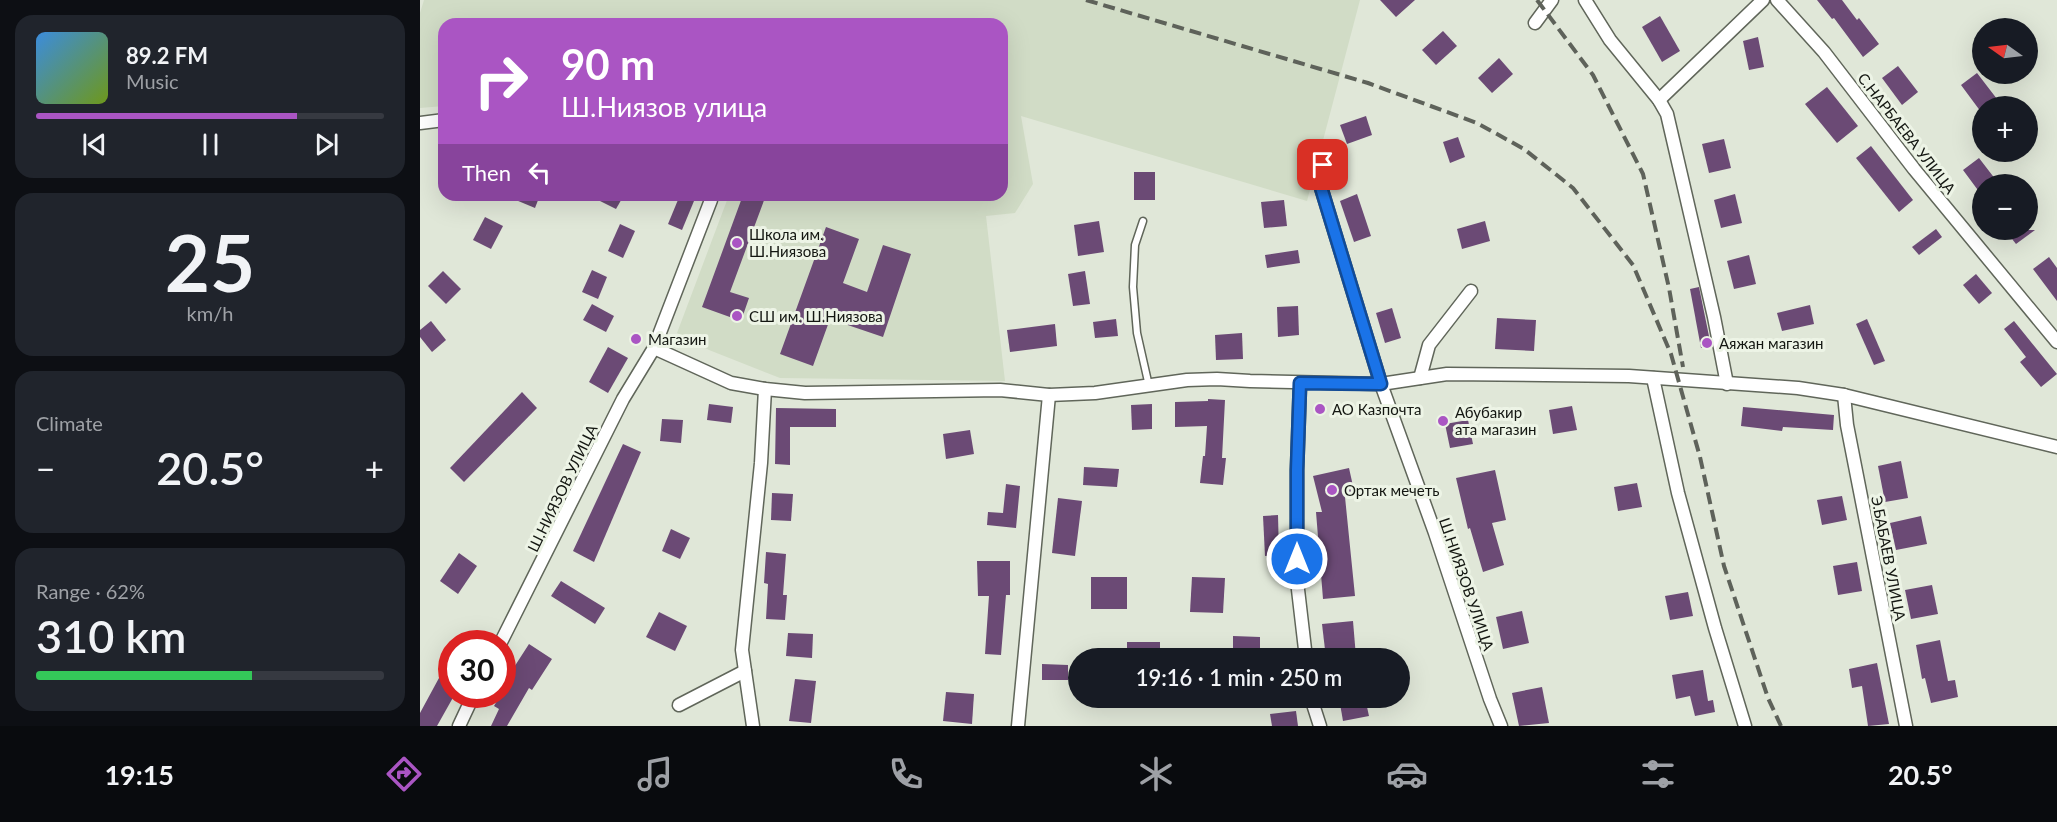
<!DOCTYPE html>
<html lang="en">
<head>
<meta charset="utf-8">
<style>
  :root { --surface:#171b24; --page:#20242c; --text:#f1f3f6; --muted:#9ea1a6; --line:#363941; --accent:#aa55c3 }
  body { margin:0; font-family:Lato,sans-serif; background:var(--page); color:var(--text); height:100vh; display:flex; flex-direction:column; font-size:22px; white-space:nowrap }
  * { box-sizing:border-box; margin:0 }
  p { font-size:20px; color:var(--muted) }
  .icon { flex:none; width:33px; height:33px; fill:none; stroke:currentColor; stroke-width:2; stroke-linecap:round; stroke-linejoin:round }
  .map { position:relative; flex:1; overflow:hidden }
  .details { display:flex; flex-direction:column; gap:15px; padding:15px; background:#0d0f14; width:420px }
  .details>* { flex:none }
  .guide { position:absolute; left:18px; top:18px; width:570px; height:183px; border-radius:18px; box-shadow:0 6px 24px #0002; background:#aa55c3; color:#fff; overflow:hidden }
  .needle { width:39px; rotate:284deg }
  .tools { position:absolute; left:1552px; top:18px; display:grid; gap:12px }
  .tools a { display:grid; place-items:center; width:66px; height:66px; border-radius:50%; background:var(--surface); box-shadow:0 6px 24px #0002; font-size:30px }
  .speed { position:absolute; left:18px; top:630px; display:flex; gap:12px; font-size:30px; font-weight:700; text-align:center }
  .speed>* { display:grid; place-content:center; width:78px; height:78px; border-radius:50%; background:var(--surface); box-shadow:0 6px 24px #0002; line-height:1 }
  .speed .limit { border:9px solid #d22; background:#fff; color:#111 }
  .pin { position:absolute; display:grid; place-items:center; width:51px; height:51px; color:#fff; margin:-26px; border-radius:12px; box-shadow:0 3px 9px #0006 }
  .me { position:absolute; width:66px; margin:-33px; rotate:0deg; stroke-linejoin:round; filter:drop-shadow(0 0 4px #0008) }
  .turn { display:flex; align-items:center; gap:21px; height:126px; padding:0 24px; font-size:27px }
  .turn .icon { width:78px; height:78px; stroke-width:2.5 }
  .turn b { display:block; font-size:42px; line-height:51px }
  .then { display:flex; align-items:center; height:57px; padding:0 24px; background:#0003; gap:12px; font-size:22px }
  .big { font-size:45px; font-weight:600; line-height:1.1 }
  .details .widget { flex:1; display:flex; flex-direction:column; justify-content:center; gap:9px; min-width:0; padding:0 21px; border-radius:18px; background:var(--page) }
  .details .dial { align-items:center; gap:0 }
  .dial b { font-size:78px; line-height:1 }
  .song { display:flex; align-items:center; gap:18px }
  .cover { width:72px; height:72px; border-radius:9px; background:linear-gradient(135deg,hsl(210 70% 55%),hsl(80 70% 35%)) }
  .played { height:6px; border-radius:3px; background:linear-gradient(90deg,var(--accent) 75%,var(--line) 75%) }
  .keys { display:flex; justify-content:space-around; direction:ltr }
  .heat { display:flex; justify-content:space-between; align-items:center; font-size:33px; direction:ltr }
  .charge { height:9px; border-radius:4px; background:linear-gradient(90deg,#34c759 62%,var(--line) 0) }
  .trip { position:absolute; left:648px; top:648px; width:342px; height:60px; border-radius:30px; background:var(--surface); box-shadow:0 6px 24px #0002; font-weight:600; line-height:60px; text-align:center }
  .menu { display:flex; height:96px; justify-content:space-around; align-items:center; background:#090b0e; color:var(--muted) }
  .menu .icon { width:42px; height:42px }
  .menu .on { color:var(--accent) }
  .menu b { font-size:27px; color:var(--text) }
  main { display:flex; flex:1; min-height:0 }
  .map>svg:first-child { display:block }
</style>
</head>
<body>
<main>
<section class="details">
<div class="widget">
<div class="song"><i class="cover"></i><div><b>89.2 FM</b><p>Music</p></div></div>
<div class="played"></div>
<div class="keys"><svg class="icon" aria-label="previous" viewBox="0 0 24 24"><path d="M18 5L8 12l10 7zM5 5v14"/></svg><svg class="icon" aria-label="pause" viewBox="0 0 24 24"><path d="M8 5v14M16 5v14"/></svg><svg class="icon" aria-label="next" viewBox="0 0 24 24"><path d="M6 5l10 7-10 7zM19 5v14"/></svg></div>
</div>
<div class="widget dial"><b>25</b><p>km/h</p></div>
<div class="widget"><p>Climate</p>
<div class="heat"><a>−</a><b class="big">20.5°</b><a>+</a></div>
</div>
<div class="widget"><p>Range · 62%</p><b class="big">310 km</b><div class="charge"></div></div>
</section>
<div class="map">
<svg width="1637" height="726" viewBox="0 0 1637 726">
  <rect width="100%" height="100%" fill="#e0e7d8"/>
  <path fill="#d1dcc6" d="M4,0H940L887,201L601,116L613,184L595,213L566,216L585,381L360,378L289,350L257,333L309,195H582V24H294L279,20L277,24H24V106L0,108V13Z"/>
  <g fill="#6b4a75">
    <path d="M960,0H995L976,17Z"/>
    <path d="M1397,0H1422L1437,20L1439,18L1459,44L1443,57L1414,18L1412,19Z"/>
    <path d="M1240,16L1260,51L1242,62L1222,27Z"/>
    <path d="M1023,31L1037,46L1016,65L1002,50Z"/>
    <path d="M1338,37L1344,67L1329,70L1323,41Z"/>
    <path d="M1079,58L1093,74L1072,93L1058,78Z"/>
    <path d="M1478,66L1498,92L1482,105L1462,78Z"/>
    <path d="M1557,73L1577,99L1567,106H1563L1561,112L1541,85Z"/>
    <path d="M1407,87L1438,126L1417,143L1385,104Z"/>
    <path d="M946,116L952,135L927,144L920,125Z"/>
    <path d="M1038,137L1045,157L1030,163L1023,142Z"/>
    <path d="M1304,139L1311,168L1289,173L1282,144Z"/>
    <path d="M1451,146L1493,200L1479,212L1436,158Z"/>
    <path d="M1559,158L1579,184H1563V197L1543,170Z"/>
    <rect x="714" y="172" width="21" height="28"/>
    <path d="M937,194L951,236L934,242L920,201Z"/>
    <path d="M1315,194L1322,223L1301,228L1294,200Z"/>
    <path d="M84,195H120L115,208Z"/>
    <path d="M168,195H204L196,209Z"/>
    <path d="M260,195L274,201L262,230L248,224Z"/>
    <path d="M323,195H346L310,292L329,298L321,321L282,307Z"/>
    <path d="M864,200L867,226L844,228L841,202Z"/>
    <path d="M65,217L83,226L71,249L53,240Z"/>
    <path d="M679,221L684,252L658,256L654,225Z"/>
    <path d="M1065,221L1070,241L1042,249L1037,229Z"/>
    <path d="M200,224L215,231L203,258L188,251Z"/>
    <path d="M406,227L439,239L423,283L447,292L463,245L491,254L463,337L410,319L393,366L360,354Z"/>
    <path d="M1516,229L1522,237L1499,255L1492,247Z"/>
    <path d="M1585,230H1615L1596,244Z"/>
    <path d="M878,250L880,263L847,268L845,255Z"/>
    <path d="M1329,255L1336,284L1314,289L1307,261Z"/>
    <path d="M1629,257L1637,268V301L1613,269Z"/>
    <path d="M172,270L187,277L178,299L162,292Z"/>
    <path d="M23,271L41,289L26,304L8,286Z"/>
    <path d="M665,271L670,304L653,306L648,274Z"/>
    <path d="M1556,274L1572,293L1559,304L1543,285Z"/>
    <path d="M1279,287L1291,346L1281,348L1270,289Z"/>
    <path d="M172,304L194,316L186,332L163,320Z"/>
    <path d="M1390,305L1394,324L1362,331L1357,313Z"/>
    <path d="M878,306L879,335L858,337L857,307Z"/>
    <path d="M972,308L981,338L965,343L956,313Z"/>
    <path d="M1077,318L1116,320L1114,351L1075,349Z"/>
    <path d="M696,319L698,336L675,338L673,322Z"/>
    <path d="M1447,319L1465,361L1454,365L1436,324Z"/>
    <path d="M11,321L26,340L12,352L0,337V330Z"/>
    <path d="M1594,321L1637,374L1621,387L1600,362L1606,357L1584,329Z"/>
    <path d="M635,324L637,346L590,352L587,330Z"/>
    <path d="M822,333L823,359L796,360L795,335Z"/>
    <path d="M188,347L208,358L188,393L169,382Z"/>
    <path d="M102,392L117,408L44,482L30,468Z"/>
    <path d="M788,399L805,400L802,458H806L803,485L780,483L783,456H785L787,426L755,427V402L788,401Z"/>
    <path d="M289,404L313,407L311,423L287,420Z"/>
    <path d="M732,404V429L712,430L711,405Z"/>
    <path d="M1152,406L1157,430L1133,434L1129,410Z"/>
    <path d="M1323,407L1414,415L1413,430L1363,427L1362,431L1321,426Z"/>
    <path d="M356,408L416,409V427H370V465L355,464Z"/>
    <path d="M242,419L263,420L261,443L240,441Z"/>
    <path d="M1048,420L1053,444L1030,448L1025,424Z"/>
    <path d="M550,430L554,454L526,459L523,434Z"/>
    <path d="M203,444L221,452L174,562L153,551Z"/>
    <path d="M1481,461L1488,498L1465,502L1458,466Z"/>
    <path d="M664,467L699,469L697,487L663,485Z"/>
    <path d="M929,468L935,495L925,497L935,596L903,599L896,512H902L893,476Z"/>
    <path d="M1075,470L1086,520L1072,523L1084,565L1063,572L1050,528L1048,529L1036,478Z"/>
    <path d="M1217,483L1222,507L1198,511L1194,487Z"/>
    <path d="M586,484L600,486L596,528L567,525L568,512L583,513Z"/>
    <path d="M352,493L373,494L371,521L351,520Z"/>
    <path d="M1422,496L1427,520L1402,525L1397,500Z"/>
    <path d="M638,498L662,501L655,556L632,553Z"/>
    <path d="M858,515L859,555L845,556L843,516Z"/>
    <path d="M1501,516L1507,544L1476,550L1470,523Z"/>
    <path d="M251,529L270,538L260,559L242,551Z"/>
    <path d="M346,552L366,554L363,595H367L365,620L346,619L348,584L344,583Z"/>
    <path d="M39,553L57,566L38,594L20,581Z"/>
    <path d="M557,561H590V595H586L581,655L565,654L569,596H558Z"/>
    <path d="M1437,562L1442,591L1418,595L1413,566Z"/>
    <rect x="671" y="577" width="36" height="32"/>
    <path d="M772,577L805,578L803,613L770,612Z"/>
    <path d="M141,581L185,608L175,624L131,596Z"/>
    <path d="M1512,585L1518,614L1491,619L1485,590Z"/>
    <path d="M1268,592L1273,616L1250,620L1245,596Z"/>
    <path d="M1102,611L1109,643L1083,649L1076,617Z"/>
    <path d="M239,612L267,626L255,651L226,637Z"/>
    <path d="M933,621L936,657L906,658L902,624Z"/>
    <path d="M368,633L393,634L392,658L366,656Z"/>
    <path d="M813,636L840,637V655L813,654Z"/>
    <path d="M1520,640L1528,681L1535,680L1538,697L1511,703L1505,678L1502,679L1496,645Z"/>
    <rect x="707" y="642" width="33" height="16"/>
    <path d="M109,644L132,659L112,690L109,688L87,726H71L79,709L74,706L91,677L89,675Z"/>
    <path d="M32,654V694H35L17,726H0V713Z"/>
    <path d="M1457,663L1469,724L1448,726L1442,686L1432,688L1429,669Z"/>
    <path d="M622,664L648,665V680H622Z"/>
    <path d="M1283,670L1288,701L1293,700L1295,712L1275,716L1270,696L1256,699L1252,675Z"/>
    <path d="M375,679L396,681L391,723L369,721Z"/>
    <path d="M1122,687L1129,723L1099,726L1092,693Z"/>
    <path d="M526,692L554,694L552,724L523,721Z"/>
    <path d="M919,698H945L949,716L923,721Z"/>
    <path d="M876,711L878,726H852L850,714Z"/>
  </g>
  <g fill="none" stroke-linecap="round" stroke-linejoin="round">
    <defs>
      <path id="service" d="M723,221L715,245L713,287L717,333L729,386"/>
      <g id="minor">
        <path d="M1165,0L1190,40L1239,100L1247,114L1294,317L1307,384"/>
        <path d="M1357,0L1404,52L1494,169L1637,342"/>
        <path d="M1115,23L1132,0"/>
        <path d="M1239,100L1343,0"/>
        <path d="M0,123L24,120"/>
        <path d="M903,165L899,181L961,384L1015,533L1070,699L1081,726"/>
        <path d="M234,348L311,383L345,389L385,393L580,390L629,395L675,393L767,380L797,379L830,381L961,384L1027,374L1209,376L1378,388L1424,395L1637,447"/>
        <path d="M1000,378L1009,345L1051,291"/>
        <path d="M1233,378L1258,493L1295,628L1325,726"/>
        <path d="M880,383L877,470V581L886,658"/>
        <path d="M1424,395L1427,425L1486,726"/>
        <path d="M80,644L203,399L234,348L291,200L290,195"/>
        <path d="M891,698L900,726"/>
        <path d="M259,705L325,671"/>
        <path d="M39,726L54,694"/>
        <path d="M333,726L322,650L341,463L345,389"/>
        <path d="M598,726L629,395"/>
      </g>
    </defs>
    <use href="#service" stroke="#60665a" stroke-width="9"/>
    <use href="#minor" stroke="#60665a" stroke-width="15"/>
    <use href="#service" stroke="#fff" stroke-width="6"/>
    <use href="#minor" stroke="#fff" stroke-width="12"/>
    <g stroke="#5e625a" stroke-width="4" stroke-dasharray="12 6" stroke-linecap="butt">
      <path d="M666,0L948,83L1057,123L1104,149L1153,188L1213,265L1251,354L1280,457L1304,566L1348,698L1361,726"/>
      <path d="M1117,0L1173,75L1223,174L1249,288L1263,367"/>
    </g>
  </g>
  <g fill="none" stroke-linecap="round" stroke-linejoin="round">
    <defs>
      <path id="route" d="M877,559V470L880,383L961,384L899,181L903,165"/>
    </defs>
    <use href="#route" stroke="#114b97" stroke-width="15"/>
    <use href="#route" stroke="#1a73e8" stroke-width="10"/>
  </g>
  <g fill="#aa55c3" stroke="#edf4e6" stroke-width="2">
    <circle cx="317" cy="243" r="6"/>
    <circle cx="317" cy="316" r="6"/>
    <circle cx="216" cy="339" r="6"/>
    <circle cx="1287" cy="343" r="6"/>
    <circle cx="900" cy="409" r="6"/>
    <circle cx="1023" cy="421" r="6"/>
    <circle cx="912" cy="490" r="6"/>
  </g>
  <g text-anchor="middle" dominant-baseline="central" stroke-width="6" stroke-linejoin="round" paint-order="stroke">
    <g font-size="15" fill="#131611" stroke="#edf4e6">
      <text transform="translate(1487 133) rotate(52)">С.НАРБАЕВА УЛИЦА</text>
      <text transform="translate(142 488) rotate(-64)">Ш.НИЯЗОВ УЛИЦА</text>
      <text transform="translate(1469 558) rotate(79)">Э.БАБАЕВ УЛИЦА</text>
      <text transform="translate(1047 584) rotate(71)">Ш.НИЯЗОВ УЛИЦА</text>
    </g>
    <g font-size="15" fill="#131611" stroke="#edf4e6" text-anchor="start">
      <text x="329" y="234">Школа им.<tspan x="329" dy="17">Ш.Ниязова</tspan></text>
      <text x="329" y="316">СШ им. Ш.Ниязова</text>
      <text x="228" y="339">Магазин</text>
      <text x="1299" y="343">Аяжан магазин</text>
      <text x="912" y="409">АО Казпочта</text>
      <text x="1035" y="412">Абубакир<tspan x="1035" dy="17">ата магазин</tspan></text>
      <text x="924" y="490">Ортак мечеть</text>
    </g>
  </g>
</svg>
<div class="tools">
<a><svg class="needle" viewBox="-14 -14 28 28"><path d="M0-13l5 13h-10z" fill="#e53935"/><path d="M0 13l5-13h-10z" fill="#9ea1a6"/></svg></a>
<a>+</a>
<a>−</a>
</div>
<div class="speed"><div class="limit">30</div></div>
<div class="pin" style="left:903px;top:165px;background:#d93025"><svg class="icon" aria-label="arrive" viewBox="0 0 24 24"><path d="M6 21V4h12l-3 4 3 4H6"/></svg></div>
<svg class="me" style="left:877px;top:559px" viewBox="-20 -20 40 40"><circle r="17" fill="#1a73e8" stroke="#fff" stroke-width="3"/><path d="M0-11L8 9 0 5-8 9z" fill="#fff"/></svg>
<div class="trip">19:16 · 1 min · 250 m</div>
<div class="guide">
<div class="turn"><svg class="icon" aria-label="right" viewBox="0 0 24 24"><path d="M7 20v-9h11M14 6l5 5-5 5"/></svg><div><b>90 m</b>Ш.Ниязов улица</div></div>
<div class="then">Then<svg class="icon" aria-label="left" viewBox="0 0 24 24"><path d="M17 20v-9H6M10 6l-5 5 5 5"/></svg></div>
</div>
</div>
</main>
<nav class="menu">
<b>19:15</b>
<svg class="icon on" aria-label="directions" viewBox="0 0 24 24"><path d="M12 3l9 9-9 9-9-9zM9 14v-3h6M13 9l2 2-2 2"/></svg>
<svg class="icon" aria-label="music" viewBox="0 0 24 24"><path d="M9 18V5l10-2v13"/><circle cx="6" cy="18" r="3"/><circle cx="16" cy="16" r="3"/></svg>
<svg class="icon" aria-label="phone" viewBox="0 0 24 24"><path d="M5 4h4l2 5-3 2q2 4 5 5l2-3 5 2v4C11 20 4 13 5 4z"/></svg>
<svg class="icon" aria-label="climate" viewBox="0 0 24 24"><path d="M12 3v18M4 7l16 10M4 17L20 7"/></svg>
<svg class="icon" aria-label="car" viewBox="0 0 24 24"><path d="M5 17H2v-5l4-1 3-4h7l3 4 3 1v5h-3M9 17h6M6 11h13"/><circle cx="7" cy="17" r="2"/><circle cx="17" cy="17" r="2"/></svg>
<svg class="icon" aria-label="filters" viewBox="0 0 24 24"><path d="M4 7h16M4 17h16"/><circle cx="9" cy="7" r="2"/><circle cx="15" cy="17" r="2"/></svg>
<b>20.5°</b>
</nav>
</body>
</html>
